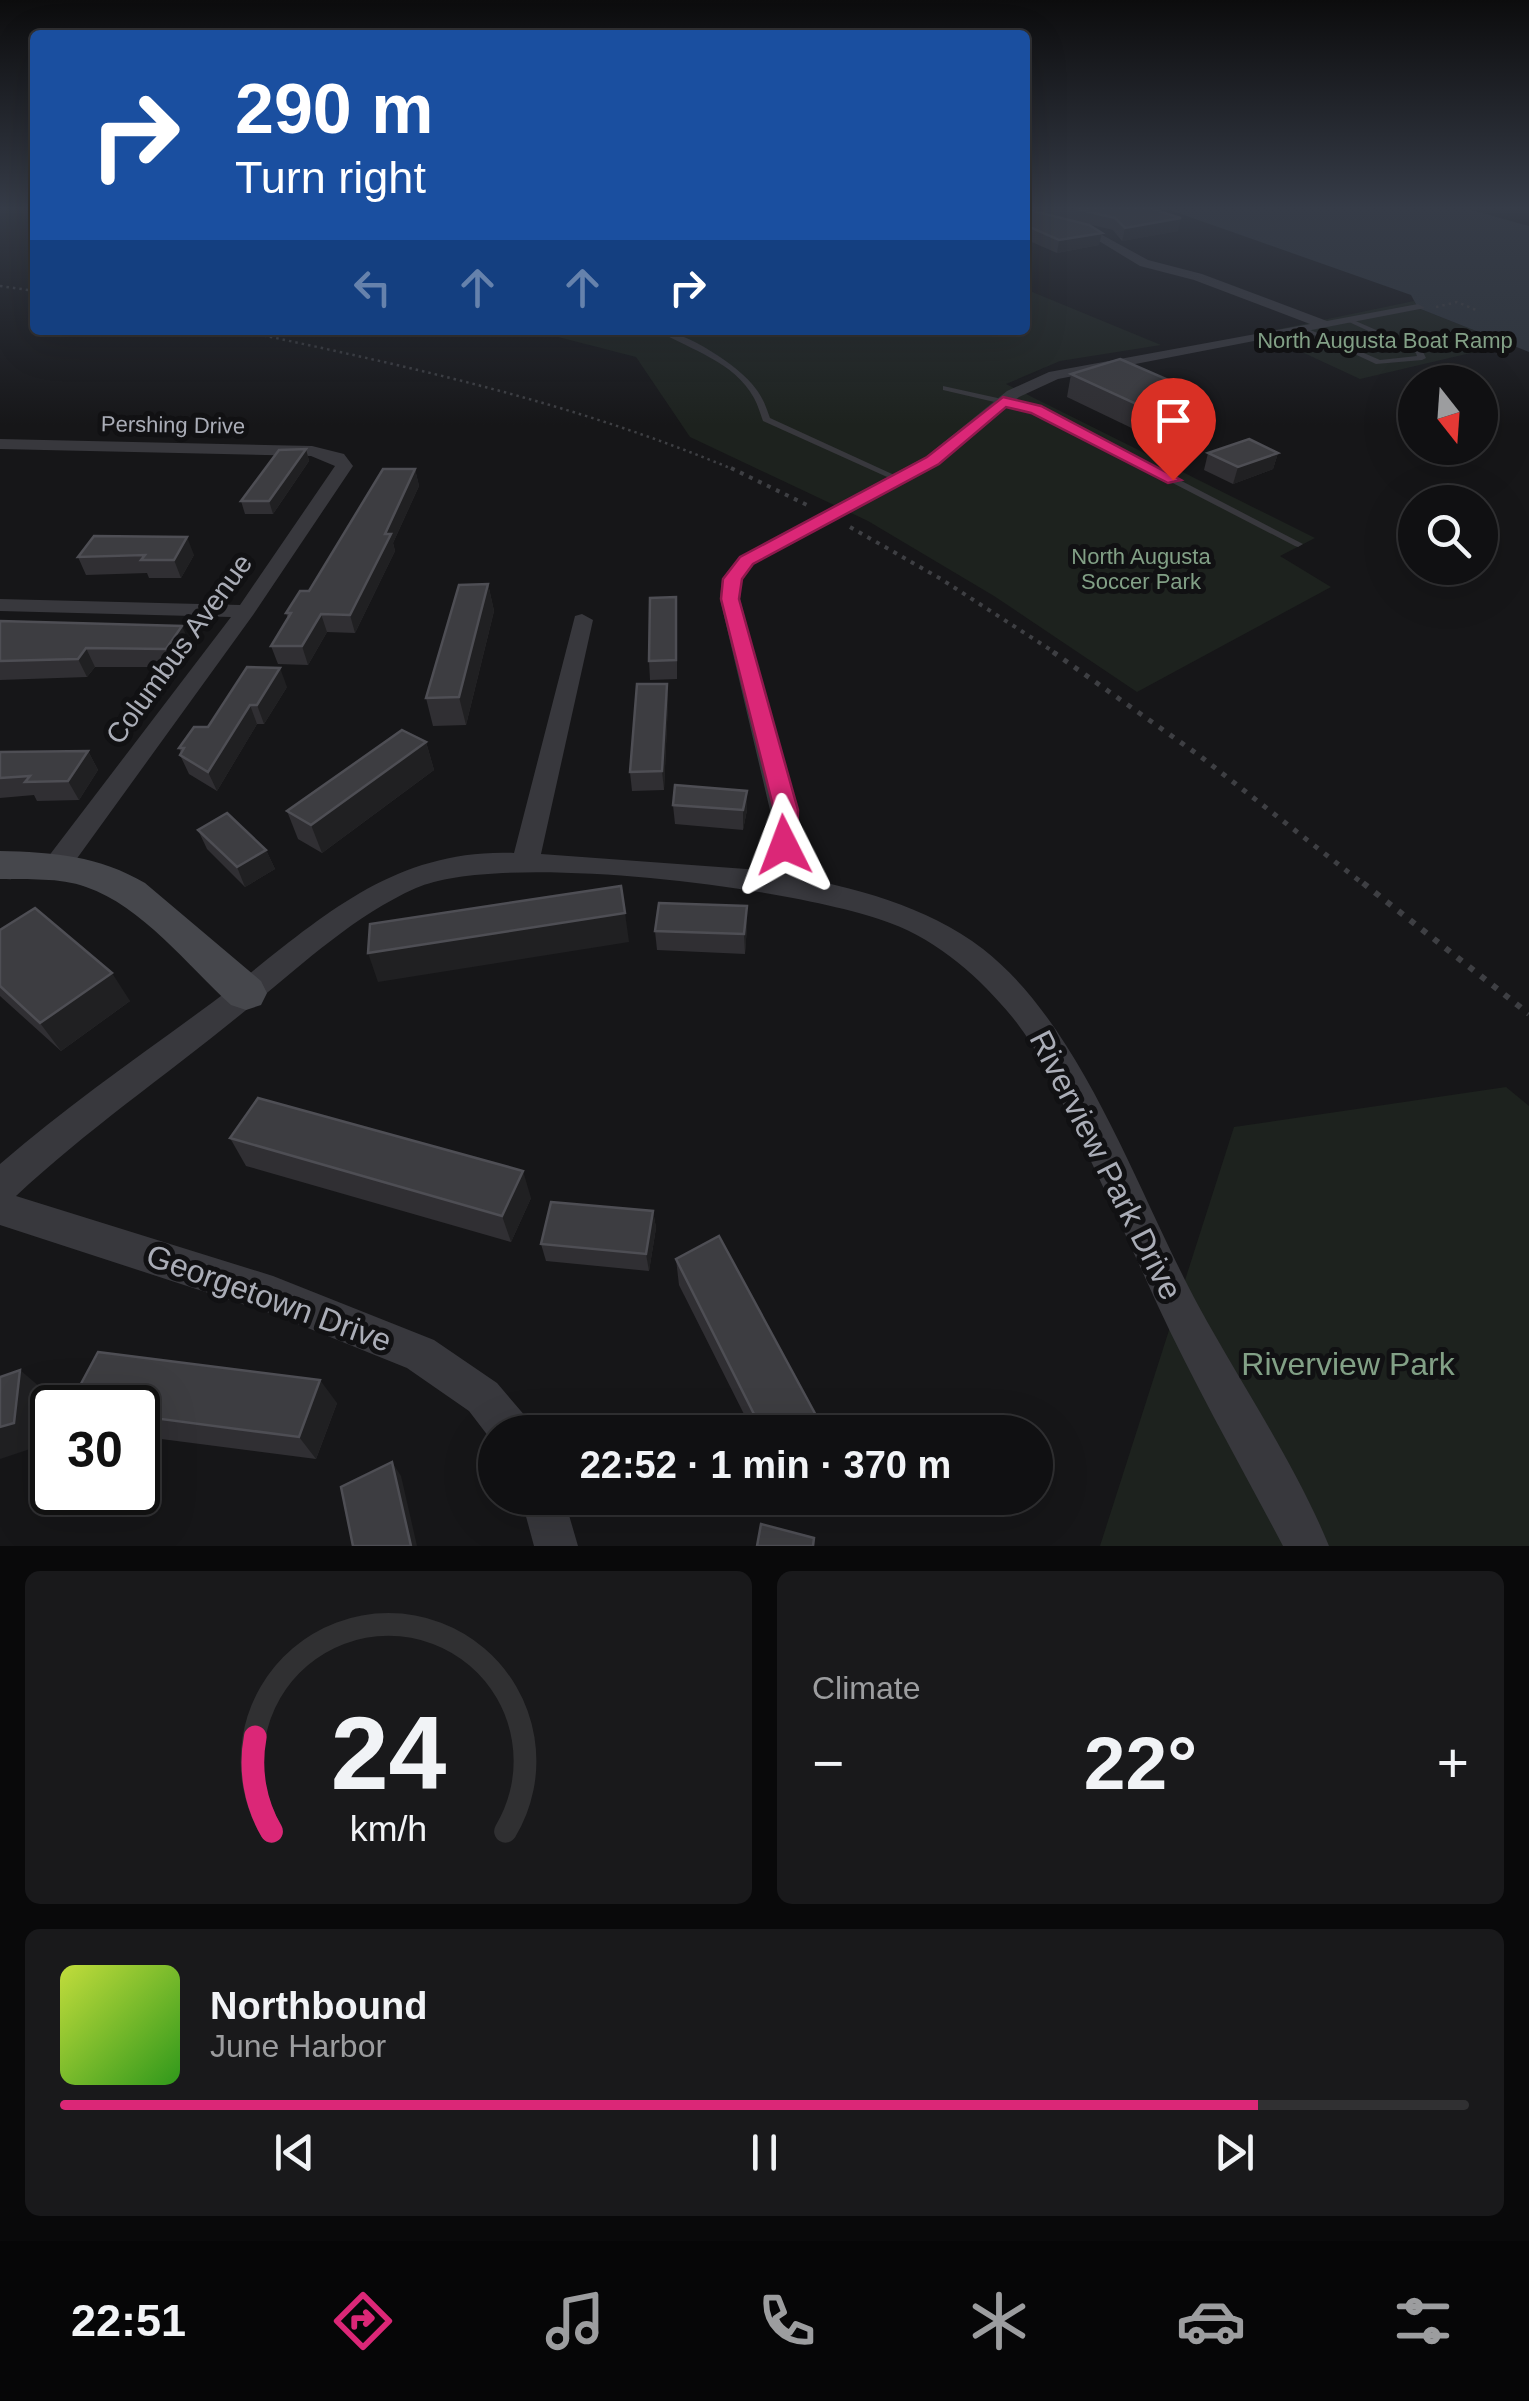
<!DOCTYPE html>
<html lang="en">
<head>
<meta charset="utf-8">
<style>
  :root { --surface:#101012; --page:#19191b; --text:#f1f3f6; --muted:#9c9d9f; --line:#303032; --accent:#db2777 }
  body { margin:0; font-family:Arial,sans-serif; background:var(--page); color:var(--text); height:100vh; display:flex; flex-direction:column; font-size:38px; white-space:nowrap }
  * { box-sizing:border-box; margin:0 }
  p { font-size:32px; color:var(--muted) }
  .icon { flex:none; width:55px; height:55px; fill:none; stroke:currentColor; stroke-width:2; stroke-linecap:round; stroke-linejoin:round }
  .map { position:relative; height:1546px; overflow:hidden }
  .panel { display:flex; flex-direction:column; gap:25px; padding:25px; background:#09090a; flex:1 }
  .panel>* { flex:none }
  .top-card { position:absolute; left:30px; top:30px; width:1000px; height:305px; border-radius:10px; box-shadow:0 10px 40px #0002,0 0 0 2px var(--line); background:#1a4fa0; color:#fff; overflow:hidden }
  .needle { width:65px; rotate:163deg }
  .buttons { position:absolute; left:1398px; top:365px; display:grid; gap:20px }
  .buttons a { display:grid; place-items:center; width:100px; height:100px; border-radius:50%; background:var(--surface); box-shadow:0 10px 40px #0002,0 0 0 2px var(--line); font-size:50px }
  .speed { position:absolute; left:30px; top:1385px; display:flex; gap:20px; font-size:50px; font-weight:700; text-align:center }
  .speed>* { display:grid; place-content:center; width:130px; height:130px; border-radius:50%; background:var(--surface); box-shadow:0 10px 40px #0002,0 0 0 2px var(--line); line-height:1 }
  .speed .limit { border:5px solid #111; border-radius:15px; background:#fff; color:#111 }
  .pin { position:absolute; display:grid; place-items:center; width:85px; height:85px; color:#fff; margin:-102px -42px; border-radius:50% 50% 50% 0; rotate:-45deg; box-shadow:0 0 10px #0007 }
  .pin .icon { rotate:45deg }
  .me { position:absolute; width:110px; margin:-55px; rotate:357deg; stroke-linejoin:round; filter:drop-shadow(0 0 8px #0008) }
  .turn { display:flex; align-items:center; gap:35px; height:210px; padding:0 40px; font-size:45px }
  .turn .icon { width:130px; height:130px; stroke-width:2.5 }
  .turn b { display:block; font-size:70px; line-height:85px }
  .lanes { display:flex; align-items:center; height:95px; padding:0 40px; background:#0003; justify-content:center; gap:50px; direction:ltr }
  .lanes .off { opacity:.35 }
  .big { font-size:75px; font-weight:600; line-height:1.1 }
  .panel .widget { flex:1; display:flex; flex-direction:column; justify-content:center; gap:15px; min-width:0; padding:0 35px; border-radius:15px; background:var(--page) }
  .panel .dial { align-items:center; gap:0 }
  .dial svg { height:260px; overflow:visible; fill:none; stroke:var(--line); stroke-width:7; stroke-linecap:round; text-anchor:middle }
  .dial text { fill:var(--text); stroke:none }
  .song { display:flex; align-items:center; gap:30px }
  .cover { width:120px; height:120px; border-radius:15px; background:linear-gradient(135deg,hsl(70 70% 55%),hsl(110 70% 35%)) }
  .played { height:10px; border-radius:5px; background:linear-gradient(90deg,var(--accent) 85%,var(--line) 85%) }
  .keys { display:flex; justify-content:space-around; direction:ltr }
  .heat { display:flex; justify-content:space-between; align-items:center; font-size:55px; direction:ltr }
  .panel .tiles { flex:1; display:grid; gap:25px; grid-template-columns:1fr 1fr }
  .widget:last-child { grid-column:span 2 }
  .trip { position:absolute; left:478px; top:1415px; width:575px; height:100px; border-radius:50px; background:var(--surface); box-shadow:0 10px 40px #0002,0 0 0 2px var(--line); font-weight:600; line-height:100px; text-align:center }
  .tab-bar { display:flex; height:160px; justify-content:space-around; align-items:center; background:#060607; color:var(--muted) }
  .tab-bar .icon { width:70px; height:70px }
  .tab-bar .active { color:var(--accent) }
  .tab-bar b { font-size:45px; color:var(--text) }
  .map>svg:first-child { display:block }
</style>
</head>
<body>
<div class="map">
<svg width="1529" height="1546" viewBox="0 0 1529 1546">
  <rect width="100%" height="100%" fill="#161618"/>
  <g fill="#1d221e">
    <path d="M1025,289L1161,345L1060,361L1006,384L1315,538L1280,556L1331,587L1137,692L994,596L868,521L690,437L636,357L531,330H1025Z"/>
    <path d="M1414,301L1418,308L1509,344L1360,379L1261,333Z"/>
    <path d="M1506,1087L1529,1106V1546H1100L1234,1127Z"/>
  </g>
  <path fill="#2e343b" d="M1167,209H1468L1529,226V352L1418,308L1411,295Z"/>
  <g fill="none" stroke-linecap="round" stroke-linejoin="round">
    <g stroke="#3e3f43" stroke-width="2.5" stroke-dasharray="2.5 4" stroke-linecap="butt">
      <path d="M0,286L35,291"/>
      <path d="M1436,307L1457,302L1476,310"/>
      <path d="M238,330C408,366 576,403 737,471"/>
    </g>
    <g stroke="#3e3f43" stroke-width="4" stroke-dasharray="4 6" stroke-linecap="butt">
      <path d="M731,468L809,506"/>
      <path d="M850,527L941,579L1057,654"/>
    </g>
    <path stroke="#3e3f43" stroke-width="5" stroke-dasharray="5 8" stroke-linecap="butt" d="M1053,652L1200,756L1366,886"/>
    <path stroke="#3e3f43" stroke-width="6" stroke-dasharray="6 9" stroke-linecap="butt" d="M1363,883L1529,1014"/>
    <g fill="#38383d" fill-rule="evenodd">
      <path d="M1351,319L1422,350L1426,358L1422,360L1376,364L1303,330L1308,329L1380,360L1417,356L1416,353L1349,322V320Z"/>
      <path d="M657,330C684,330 740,366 756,389C763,398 766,407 770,418L903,479L896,481L763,421C760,413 758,405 754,398C734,361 690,350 657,330Z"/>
      <path d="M943,386L1039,407L1303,544L1298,547L1295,546L1033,411L943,390Z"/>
    </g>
    <g fill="#38383d" fill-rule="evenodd">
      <path d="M1093,230L1148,260L1202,274L1327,321L1418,304L1425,308L1058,379L1019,397L939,464L753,565L742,579L740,599L800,827L785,874C854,888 926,905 983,949C1083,1027 1138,1194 1198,1305C1241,1384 1295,1463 1329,1546H1283C1241,1466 1196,1388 1158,1306C1129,1242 1100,1179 1069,1116C1052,1083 1037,1047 1013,1018C980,978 939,941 890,923C799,888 503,850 416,888C349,918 297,970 240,1015C165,1076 87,1130 16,1196L273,1276L434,1340L497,1383L526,1417L532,1432H495V1445L469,1411L407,1368L273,1314L0,1225V1164C68,1105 141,1055 213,1002C309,930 384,848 514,853L575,616L582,614L593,620L541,854L760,870L774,827L720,599L722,579L739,557L927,456L1007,391L1049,372L1310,324L1194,280L1140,266L1089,235Z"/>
      <path d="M0,439L312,446L344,454L353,466L253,615L65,875H45L41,868L45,861L231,617L0,611V599L240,605L335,466L311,456L0,449Z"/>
      <path d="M521,1498H564L578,1546H534Z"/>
    </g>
    <path fill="#46474c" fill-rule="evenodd" d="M0,851C53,852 99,856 145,883L261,981L267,993L261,1005L246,1010L231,1005C188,966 142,906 86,887C59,877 28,880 0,879Z"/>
  </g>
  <g fill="#302f33">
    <path d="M1025,209H1152L1178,231L1122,241L1113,230L1055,216L1099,245L1057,253L1025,239Z"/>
    <path d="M1071,374L1190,415L1142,433L1067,397Z"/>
    <path d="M306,449L309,461L273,514H245L241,501Z"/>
    <path d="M1208,453H1278L1273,469L1233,484L1204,470Z"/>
    <path d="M415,469L419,486L393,543L395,551L355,633L327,632L308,665L278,664L271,646L288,619L286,613L309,591Z"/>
    <path d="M194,555L181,578H149L147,573L86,575L78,557Z"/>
    <path d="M488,584L494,611L466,725L433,726L426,698Z"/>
    <path d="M677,615V679L650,680L649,661Z"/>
    <path d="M0,621L190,644L174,667H95L87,677L0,680Z"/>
    <path d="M667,684L668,702L664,790L632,791L630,772Z"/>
    <path d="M287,687L264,724H257L217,791L189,774L180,755L181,753L179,748L208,727Z"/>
    <path d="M426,742L434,770L322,853L298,839L287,811Z"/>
    <path d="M88,751L98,770L79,800L37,801L34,795L0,798V752Z"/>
    <path d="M673,805L747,810L743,830L675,824Z"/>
    <path d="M198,830L266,850L275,869L245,887L207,849Z"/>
    <path d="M747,925L745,954L657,950L655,931Z"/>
    <path d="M0,930L130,1001L61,1051L0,996Z"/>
    <path d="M230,1138L531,1198L511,1242L246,1166Z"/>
    <path d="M653,1211L656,1228L649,1271L546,1261L541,1244Z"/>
    <path d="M676,1259L825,1432H753L679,1285Z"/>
    <path d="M337,1403L316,1459L138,1436V1408Z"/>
  </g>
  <g fill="#202022">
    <path d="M1181,218L1178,231L1122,241L1125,228Z"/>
    <path d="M1102,233L1099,245L1057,253L1059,240Z"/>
    <path d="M1196,392L1190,415L1142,433L1147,409Z"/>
    <path d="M306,449L309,461L273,514L269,501Z"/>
    <path d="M1278,453L1273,469L1233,484L1238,467Z"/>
    <path d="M415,469L419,486L393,543L395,551L355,633L350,615Z"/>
    <path d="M187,537L194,555L181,578L174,560Z"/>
    <path d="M488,584L494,611L466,725L459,697Z"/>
    <path d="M321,614L327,632L308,665L302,646Z"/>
    <path d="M182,626L190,644L174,667L166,649Z"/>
    <path d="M86,648L95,667L87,677L78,659Z"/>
    <path d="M280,668L287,687L264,724L257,705Z"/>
    <path d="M667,684L668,702L664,790L662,771Z"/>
    <path d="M250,705L257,724L217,791L208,772Z"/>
    <path d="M426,742L434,770L322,853L311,825Z"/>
    <path d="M88,751L98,770L79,800L68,781Z"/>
    <path d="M747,791V810L743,830V810Z"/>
    <path d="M266,850L275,869L245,887L237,867Z"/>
    <path d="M747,906V925L745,954L744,934Z"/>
    <path d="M625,913L629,942L378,982L368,953Z"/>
    <path d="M112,973L130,1001L61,1051L40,1023Z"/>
    <path d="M523,1171L531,1198L511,1242L502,1216Z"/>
    <path d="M653,1211L656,1228L649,1271L646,1254Z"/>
    <path d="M20,1370L47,1393L42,1445L0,1459V1427Z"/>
    <path d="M320,1380L337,1403L316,1459L299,1437Z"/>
    <path d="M392,1462L401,1476L417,1546H411Z"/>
  </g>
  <g fill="#3d3d41" stroke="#4e4e54" stroke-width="2.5">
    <path d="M1025,209L1089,225L1102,233L1059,240L1025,225Z"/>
    <path d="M1077,209H1152L1181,218L1125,228L1115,218Z"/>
    <path d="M1120,359L1196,392L1147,409L1071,374Z"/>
    <path d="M1249,439L1278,453L1238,467L1208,453Z"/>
    <path d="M306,449L269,501H241L279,450Z"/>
    <path d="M383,469H415L385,534H391L350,615L321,614L302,646H271L291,613H286L300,591H309Z"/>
    <path d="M94,536L187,537L174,560H141L145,555L78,557Z"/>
    <path d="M488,584L459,697L426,698L459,585Z"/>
    <path d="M676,597V660L649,661L650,598Z"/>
    <path d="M0,621L182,626L166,649L86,648L78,659L0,661Z"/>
    <path d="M247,667L280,668L257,705H250L208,772L180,755L184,748H179L194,727H208Z"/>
    <path d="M637,684H667L662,771L630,772Z"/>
    <path d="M402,730L426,742L311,825L287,811Z"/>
    <path d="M88,751L68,781L25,782L30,776L0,778V752Z"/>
    <path d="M675,785L747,791L743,810L673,805Z"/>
    <path d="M227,813L266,850L237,867L198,830Z"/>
    <path d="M621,886L625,913L368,953L370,924Z"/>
    <path d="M659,903L747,906L744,934L655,931Z"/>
    <path d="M35,908L112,973L40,1023L0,986V930Z"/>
    <path d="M258,1098L523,1171L502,1216L230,1138Z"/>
    <path d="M551,1202L653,1211L646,1254L541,1244Z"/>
    <path d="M719,1236L825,1432H763L676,1259Z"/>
    <path d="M98,1352L320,1380L299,1437L138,1416V1408H68Z"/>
    <path d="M20,1370L14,1423L0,1427V1377Z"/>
    <path d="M392,1462L411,1546H353L341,1487Z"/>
    <path d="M761,1524L814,1538L813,1546H757Z"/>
  </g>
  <linearGradient id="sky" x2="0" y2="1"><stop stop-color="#0c0c0d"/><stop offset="0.49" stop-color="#363c48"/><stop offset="1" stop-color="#363c48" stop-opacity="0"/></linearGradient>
  <rect width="1529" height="425" fill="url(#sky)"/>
  <path fill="#db2777" stroke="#8e194d" stroke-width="2.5" d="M1003,397L1041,406L1181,480L1168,483L1031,413L1006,407L939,464L753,564L742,579L739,599L798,810L797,845L784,854L776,851L772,845L774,810L721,599L723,579L740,557L927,457Z"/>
  <g text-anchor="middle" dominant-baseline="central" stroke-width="10" stroke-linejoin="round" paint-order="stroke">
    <g font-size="22" fill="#82a086" stroke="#111113">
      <text x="1385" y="340">North Augusta Boat Ramp</text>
      <text x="1141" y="556">North Augusta<tspan x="1141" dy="25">Soccer Park</tspan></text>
    </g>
    <g font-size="22" fill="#aaadb7" stroke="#111113">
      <text transform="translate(173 425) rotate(1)">Pershing Drive</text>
    </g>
    <g font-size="28" fill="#aaadb7" stroke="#111113">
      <text transform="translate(179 649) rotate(-54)">Columbus Avenue</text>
    </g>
    <g font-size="32" fill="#aaadb7" stroke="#111113">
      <text transform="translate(1106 1165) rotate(63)">Riverview Park Drive</text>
      <text transform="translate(269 1298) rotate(20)">Georgetown Drive</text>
    </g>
    <g font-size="32" fill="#82a086" stroke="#111113">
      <text x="1348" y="1364">Riverview Park</text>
    </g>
  </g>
</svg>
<div class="buttons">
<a><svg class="needle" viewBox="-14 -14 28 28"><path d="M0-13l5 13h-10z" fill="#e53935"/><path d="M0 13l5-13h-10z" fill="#9c9d9f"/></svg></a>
<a><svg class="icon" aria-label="search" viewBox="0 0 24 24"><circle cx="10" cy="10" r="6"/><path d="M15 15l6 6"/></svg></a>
</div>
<div class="speed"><div class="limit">30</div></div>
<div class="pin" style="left:1173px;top:480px;background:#d93025"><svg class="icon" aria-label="arrive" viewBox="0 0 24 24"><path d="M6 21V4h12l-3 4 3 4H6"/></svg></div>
<svg class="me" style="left:784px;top:845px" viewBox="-20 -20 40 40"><path d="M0-17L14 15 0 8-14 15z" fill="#db2777" stroke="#fff" stroke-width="4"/></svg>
<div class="trip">22:52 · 1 min · 370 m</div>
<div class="top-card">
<div class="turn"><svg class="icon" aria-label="right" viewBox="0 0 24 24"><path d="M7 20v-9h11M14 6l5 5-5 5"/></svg><div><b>290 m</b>Turn right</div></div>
<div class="lanes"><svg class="icon off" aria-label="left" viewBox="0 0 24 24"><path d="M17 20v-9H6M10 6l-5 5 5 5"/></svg><svg class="icon off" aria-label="ahead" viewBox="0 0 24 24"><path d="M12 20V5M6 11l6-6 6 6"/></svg><svg class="icon off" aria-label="ahead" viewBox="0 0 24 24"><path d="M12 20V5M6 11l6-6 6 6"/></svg><svg class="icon" aria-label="right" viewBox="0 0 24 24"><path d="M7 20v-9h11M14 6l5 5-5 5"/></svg></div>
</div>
</div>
<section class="panel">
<div class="tiles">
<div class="widget dial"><svg viewBox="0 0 100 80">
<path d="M14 69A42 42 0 1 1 86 69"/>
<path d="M14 69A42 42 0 0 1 9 40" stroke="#db2777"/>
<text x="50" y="56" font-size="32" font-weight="700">24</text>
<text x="50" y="72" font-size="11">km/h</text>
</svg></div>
<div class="widget"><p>Climate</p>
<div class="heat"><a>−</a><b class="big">22°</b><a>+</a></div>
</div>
<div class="widget">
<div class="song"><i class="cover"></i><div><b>Northbound</b><p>June Harbor</p></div></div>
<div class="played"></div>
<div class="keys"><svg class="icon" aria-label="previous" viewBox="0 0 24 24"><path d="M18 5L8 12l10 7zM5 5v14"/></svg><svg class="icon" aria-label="pause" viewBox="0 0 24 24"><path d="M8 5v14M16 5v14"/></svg><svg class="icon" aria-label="next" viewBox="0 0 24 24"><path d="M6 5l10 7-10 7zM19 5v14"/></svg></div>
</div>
</div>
</section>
<nav class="tab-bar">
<b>22:51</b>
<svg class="icon active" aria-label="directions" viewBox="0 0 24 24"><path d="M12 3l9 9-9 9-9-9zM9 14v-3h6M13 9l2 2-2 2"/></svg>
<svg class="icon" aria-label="music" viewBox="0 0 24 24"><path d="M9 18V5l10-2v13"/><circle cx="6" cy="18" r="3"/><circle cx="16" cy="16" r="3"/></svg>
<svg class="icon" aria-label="phone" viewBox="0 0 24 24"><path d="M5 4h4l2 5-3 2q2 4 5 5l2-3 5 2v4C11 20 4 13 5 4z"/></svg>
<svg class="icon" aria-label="climate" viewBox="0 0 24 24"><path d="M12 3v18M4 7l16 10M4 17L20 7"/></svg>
<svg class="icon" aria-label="car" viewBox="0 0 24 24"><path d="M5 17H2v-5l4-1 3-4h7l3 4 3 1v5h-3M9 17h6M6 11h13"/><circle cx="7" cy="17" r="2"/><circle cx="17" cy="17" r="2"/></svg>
<svg class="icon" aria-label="filters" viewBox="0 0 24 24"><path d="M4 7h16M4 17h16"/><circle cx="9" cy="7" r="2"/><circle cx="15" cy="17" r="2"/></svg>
</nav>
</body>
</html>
